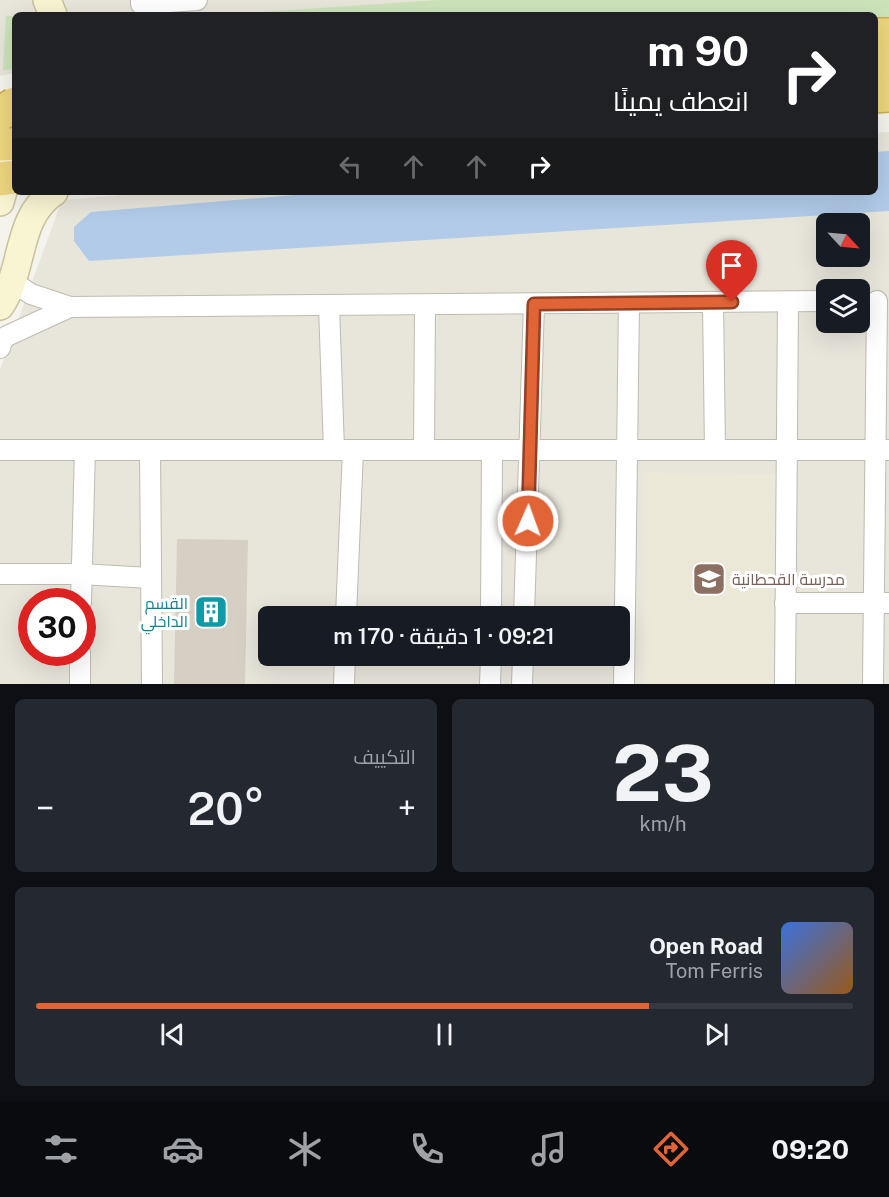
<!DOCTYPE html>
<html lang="ar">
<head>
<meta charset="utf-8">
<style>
  :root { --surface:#171b24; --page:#242831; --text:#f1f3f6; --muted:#9ea1a6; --line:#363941; --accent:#e16437 }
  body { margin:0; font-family:"Public Sans",Cairo,sans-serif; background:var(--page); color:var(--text); direction:rtl; height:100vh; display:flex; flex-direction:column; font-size:22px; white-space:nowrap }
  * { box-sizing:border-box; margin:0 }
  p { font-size:20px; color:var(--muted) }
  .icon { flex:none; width:33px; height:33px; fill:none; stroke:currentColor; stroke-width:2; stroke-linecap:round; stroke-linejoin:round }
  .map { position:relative; height:684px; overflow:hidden; direction:ltr }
  .drawer { display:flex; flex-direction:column; gap:15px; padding:15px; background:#0d0f14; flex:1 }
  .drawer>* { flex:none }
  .banner { position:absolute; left:12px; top:12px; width:866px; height:183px; border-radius:9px; box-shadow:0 6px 24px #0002; direction:rtl; background:#202124; color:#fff; overflow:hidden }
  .needle { width:39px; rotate:116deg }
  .tools { position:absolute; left:816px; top:213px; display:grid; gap:12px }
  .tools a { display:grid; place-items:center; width:54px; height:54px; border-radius:9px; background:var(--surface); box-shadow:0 6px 24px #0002; font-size:30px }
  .speed { position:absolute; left:18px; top:588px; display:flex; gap:12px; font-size:30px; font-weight:700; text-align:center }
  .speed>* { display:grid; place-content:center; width:78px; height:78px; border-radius:50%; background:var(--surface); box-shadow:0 6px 24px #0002; line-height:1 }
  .speed .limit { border:9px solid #d22; background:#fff; color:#111 }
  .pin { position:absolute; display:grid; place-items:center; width:51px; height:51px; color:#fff; margin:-62px -26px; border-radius:50% 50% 50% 0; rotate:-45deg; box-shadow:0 0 6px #0007 }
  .pin .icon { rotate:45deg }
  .me { position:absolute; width:66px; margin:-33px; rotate:2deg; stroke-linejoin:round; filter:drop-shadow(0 0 4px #0008) }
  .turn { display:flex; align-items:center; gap:21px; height:126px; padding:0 30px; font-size:27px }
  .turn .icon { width:78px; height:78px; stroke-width:2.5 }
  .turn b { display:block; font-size:42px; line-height:51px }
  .lanes { display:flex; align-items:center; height:57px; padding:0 30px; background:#0003; justify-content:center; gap:30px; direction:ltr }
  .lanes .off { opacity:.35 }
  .big { font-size:45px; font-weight:600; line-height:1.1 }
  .drawer .card { flex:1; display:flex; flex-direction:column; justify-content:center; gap:9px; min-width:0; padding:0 21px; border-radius:9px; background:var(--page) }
  .drawer .dial { align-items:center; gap:0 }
  .dial b { font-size:78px; line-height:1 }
  .song { display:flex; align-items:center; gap:18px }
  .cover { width:72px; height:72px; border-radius:9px; background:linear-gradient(135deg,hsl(220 70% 55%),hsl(30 70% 35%)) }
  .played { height:6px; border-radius:3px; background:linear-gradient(90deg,var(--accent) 75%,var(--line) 75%) }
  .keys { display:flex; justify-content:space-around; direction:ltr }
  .heat { display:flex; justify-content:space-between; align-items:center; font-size:33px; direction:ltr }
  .drawer .tiles { flex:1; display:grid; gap:15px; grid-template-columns:1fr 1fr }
  .card:last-child { grid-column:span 2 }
  .trip { position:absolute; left:258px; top:606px; width:372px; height:60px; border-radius:9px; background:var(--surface); box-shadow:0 6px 24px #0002; font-weight:600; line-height:60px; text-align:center; direction:rtl }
  .menu { display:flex; height:96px; justify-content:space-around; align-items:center; background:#090b0e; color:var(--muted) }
  .menu .icon { width:42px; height:42px }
  .menu .selected { color:var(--accent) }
  .menu b { font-size:27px; color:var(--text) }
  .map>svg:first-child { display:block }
</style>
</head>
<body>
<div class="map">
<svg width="889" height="684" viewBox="0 0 889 684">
  <rect width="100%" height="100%" fill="#f4f3ec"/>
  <g fill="#e8e5db" fill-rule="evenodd">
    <path d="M0,0H889L874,15H15V73L0,76Z"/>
    <path d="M889,132V684H0V370L62,200L160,192H874L875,133ZM826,224H860V256H826ZM826,290H860V322H826ZM32,602H82V652H32ZM268,616H620V656H268Z"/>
  </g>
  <path fill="#ece8d8" d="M643,473L776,474L773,684H644Z"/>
  <g fill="#cce3ba">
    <path d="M438,0H889V23L875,24L874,15H218Z"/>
    <path d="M6,16H15V69L3,70Z"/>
  </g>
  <path fill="#b1cbe9" d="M889,151V211L89,261L74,241V227L91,212L331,192H874L875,152Z"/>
  <path fill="#d5d0c3" d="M177,539L248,540L245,684H174Z"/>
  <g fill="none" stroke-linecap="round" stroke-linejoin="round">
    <defs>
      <g id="street">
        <path d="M141,0V4L197,0"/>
        <path d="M13,282L31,294L70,307L826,301"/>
        <path d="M713,302L715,450"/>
        <path d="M329,306L334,450"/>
        <path d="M0,348L2,341L7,336L70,307"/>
        <path d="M0,450H889"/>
        <path d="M150,450L152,684"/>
        <path d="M424,450L425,305"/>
        <path d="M0,574H81L150,578"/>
        <path d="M81,602L85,450"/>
        <path d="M785,603H889"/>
        <path d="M346,616L353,450"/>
        <path d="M491,616L492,450"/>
        <path d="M524,616L534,304"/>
        <path d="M80,684V652"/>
        <path d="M344,684L345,656"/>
        <path d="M490,684L491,656"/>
        <path d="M522,684L523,656"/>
        <path d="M624,684L629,303"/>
        <path d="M785,684L788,302"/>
        <path d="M873,684L877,301"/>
      </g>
      <g id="secondary">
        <path d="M47,0L53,15"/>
        <path d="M0,202L12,159"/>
        <path d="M0,306C25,270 15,218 54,192"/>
      </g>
      <g id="highway">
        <path d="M874,35H889"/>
        <path d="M874,64L889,62"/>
        <path d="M874,96L889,95"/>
        <path d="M0,144L15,143"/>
        <path d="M0,179L15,177"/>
      </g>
    </defs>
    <use href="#street" stroke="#bfbbb0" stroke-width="22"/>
    <use href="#secondary" stroke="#c8c29e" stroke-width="30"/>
    <use href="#highway" stroke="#ccad4f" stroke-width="36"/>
    <use href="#street" stroke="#fff" stroke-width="20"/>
    <use href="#secondary" stroke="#f9f4d2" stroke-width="27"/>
    <use href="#highway" stroke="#edd57e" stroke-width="33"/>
    <defs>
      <path id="highway-bridge" d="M0,114L15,104"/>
    </defs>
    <use href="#highway-bridge" stroke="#ccad4f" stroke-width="36" stroke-linecap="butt"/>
    <use href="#highway-bridge" stroke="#edd57e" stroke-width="33"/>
  </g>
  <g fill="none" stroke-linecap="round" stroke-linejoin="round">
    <defs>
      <path id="route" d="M528,521L534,304L732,302"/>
    </defs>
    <use href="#route" stroke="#924124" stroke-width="15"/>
    <use href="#route" stroke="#e16437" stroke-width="10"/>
  </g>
  <defs>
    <symbol id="school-square" viewBox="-11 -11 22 22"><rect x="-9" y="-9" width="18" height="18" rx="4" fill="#8d6e63" stroke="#fff"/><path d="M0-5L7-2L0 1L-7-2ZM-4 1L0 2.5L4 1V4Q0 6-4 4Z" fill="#fff"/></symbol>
    <symbol id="building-square" viewBox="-11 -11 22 22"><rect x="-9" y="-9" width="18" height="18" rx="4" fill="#0f9aa8" stroke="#fff"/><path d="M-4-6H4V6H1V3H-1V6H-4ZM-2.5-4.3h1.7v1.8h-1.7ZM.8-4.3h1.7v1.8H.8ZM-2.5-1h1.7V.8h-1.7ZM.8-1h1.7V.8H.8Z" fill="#fff"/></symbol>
  </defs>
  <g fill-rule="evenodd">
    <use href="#school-square" x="690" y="560" width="38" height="38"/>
    <use href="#building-square" x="192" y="593" width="38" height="38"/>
  </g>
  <g text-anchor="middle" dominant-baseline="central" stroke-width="6" stroke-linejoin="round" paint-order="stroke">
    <g font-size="16" fill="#785e54" stroke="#fff" text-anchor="start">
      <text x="732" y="579">مدرسة القحطانية</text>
    </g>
    <g font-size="16" fill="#0d838f" stroke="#fff" text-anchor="end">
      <text x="188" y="603">القسم<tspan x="188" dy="18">الداخلي</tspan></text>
    </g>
  </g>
</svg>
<div class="tools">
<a><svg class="needle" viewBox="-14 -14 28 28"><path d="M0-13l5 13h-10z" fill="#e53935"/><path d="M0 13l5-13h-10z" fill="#9ea1a6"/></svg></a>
<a><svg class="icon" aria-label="layers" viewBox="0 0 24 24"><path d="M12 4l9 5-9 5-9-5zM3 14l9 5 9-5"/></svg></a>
</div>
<div class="speed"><div class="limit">30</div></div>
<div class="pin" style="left:732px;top:302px;background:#d93025"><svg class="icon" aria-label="arrive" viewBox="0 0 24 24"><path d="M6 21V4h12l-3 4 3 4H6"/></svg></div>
<svg class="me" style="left:528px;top:521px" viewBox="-20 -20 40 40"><circle r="17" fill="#e16437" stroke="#fff" stroke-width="3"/><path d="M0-11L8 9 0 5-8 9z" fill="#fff"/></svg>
<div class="trip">09:21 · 1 دقيقة · 170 m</div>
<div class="banner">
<div class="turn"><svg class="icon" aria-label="right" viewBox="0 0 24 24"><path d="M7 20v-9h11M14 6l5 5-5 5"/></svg><div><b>90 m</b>انعطف يمينًا</div></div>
<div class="lanes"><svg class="icon off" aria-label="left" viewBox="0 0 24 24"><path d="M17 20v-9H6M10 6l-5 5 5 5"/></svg><svg class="icon off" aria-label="ahead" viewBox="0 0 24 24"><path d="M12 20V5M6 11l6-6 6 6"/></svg><svg class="icon off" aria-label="ahead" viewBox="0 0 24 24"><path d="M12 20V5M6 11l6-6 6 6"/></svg><svg class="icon" aria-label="right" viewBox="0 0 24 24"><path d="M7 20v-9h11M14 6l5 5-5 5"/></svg></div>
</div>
</div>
<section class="drawer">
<div class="tiles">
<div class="card dial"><b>23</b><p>km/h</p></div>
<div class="card"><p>التكييف</p>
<div class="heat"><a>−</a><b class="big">20°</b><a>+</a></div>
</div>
<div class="card">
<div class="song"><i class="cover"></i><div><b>Open Road</b><p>Tom Ferris</p></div></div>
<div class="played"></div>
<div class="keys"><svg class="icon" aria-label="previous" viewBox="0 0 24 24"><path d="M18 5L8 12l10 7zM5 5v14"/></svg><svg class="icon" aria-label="pause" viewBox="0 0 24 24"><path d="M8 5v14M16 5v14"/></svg><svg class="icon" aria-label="next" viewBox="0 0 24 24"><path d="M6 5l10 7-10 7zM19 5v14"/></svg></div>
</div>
</div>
</section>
<nav class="menu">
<b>09:20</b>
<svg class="icon selected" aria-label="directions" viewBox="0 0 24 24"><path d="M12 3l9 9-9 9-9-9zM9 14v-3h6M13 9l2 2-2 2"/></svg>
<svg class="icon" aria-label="music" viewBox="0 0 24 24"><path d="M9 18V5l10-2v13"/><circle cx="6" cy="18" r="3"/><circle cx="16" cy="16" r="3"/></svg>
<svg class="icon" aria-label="phone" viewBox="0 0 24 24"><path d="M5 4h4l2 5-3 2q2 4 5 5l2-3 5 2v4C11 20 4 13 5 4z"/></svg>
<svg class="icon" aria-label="climate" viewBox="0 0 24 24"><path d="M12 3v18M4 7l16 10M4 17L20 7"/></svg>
<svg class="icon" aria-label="car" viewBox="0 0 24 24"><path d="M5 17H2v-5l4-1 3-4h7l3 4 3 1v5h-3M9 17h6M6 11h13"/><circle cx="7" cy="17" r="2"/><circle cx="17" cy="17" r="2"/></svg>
<svg class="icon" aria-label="filters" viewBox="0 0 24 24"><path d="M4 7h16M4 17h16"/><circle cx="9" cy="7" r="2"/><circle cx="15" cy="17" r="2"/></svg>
</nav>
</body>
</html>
